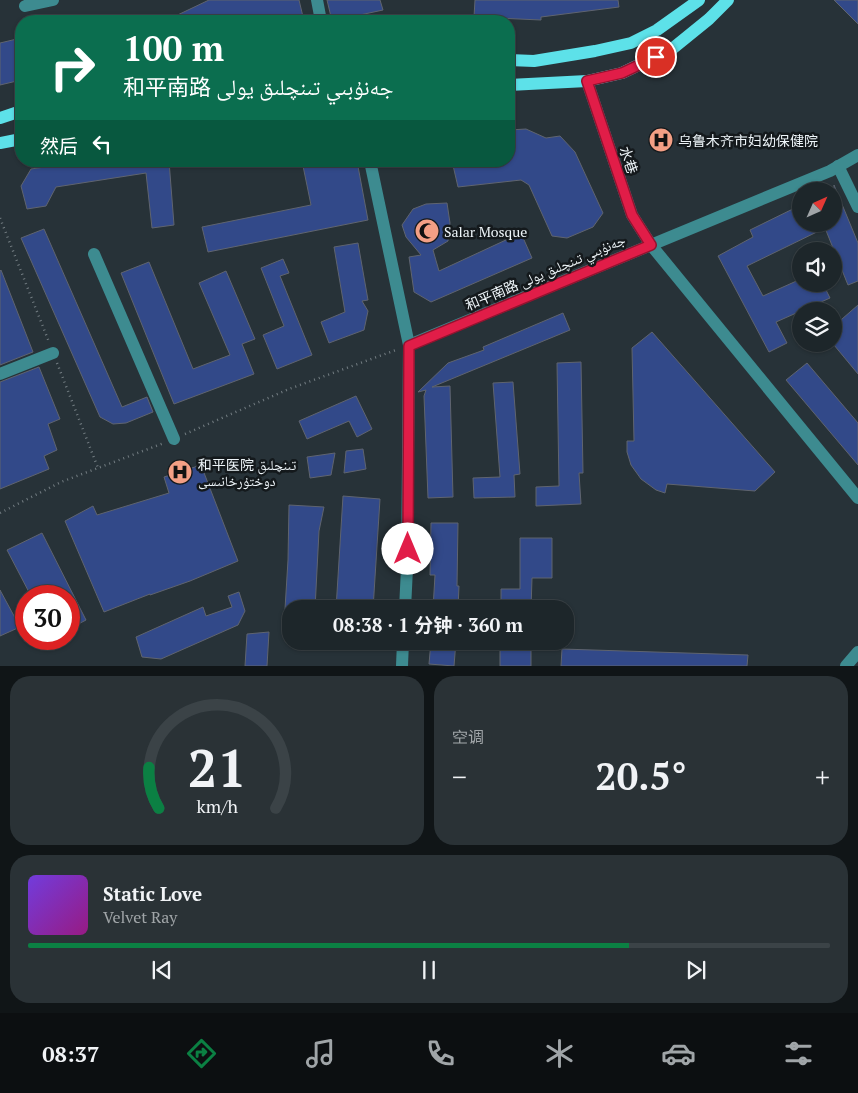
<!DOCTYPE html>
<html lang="zh">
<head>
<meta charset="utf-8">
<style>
  :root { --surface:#1d262a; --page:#2a3236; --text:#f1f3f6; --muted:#a0a5a8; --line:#3b4347; --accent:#0b8043 }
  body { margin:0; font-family:"PT Serif","Noto Naskh Arabic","Noto Sans SC",serif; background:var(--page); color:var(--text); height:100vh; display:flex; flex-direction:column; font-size:19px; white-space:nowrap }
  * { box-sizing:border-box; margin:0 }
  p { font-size:16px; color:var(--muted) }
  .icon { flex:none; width:28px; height:28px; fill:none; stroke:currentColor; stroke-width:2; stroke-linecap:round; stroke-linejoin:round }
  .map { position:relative; height:666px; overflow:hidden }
  .side { display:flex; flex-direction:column; gap:10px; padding:10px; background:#101517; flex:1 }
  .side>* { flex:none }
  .banner { position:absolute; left:15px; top:15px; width:500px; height:152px; border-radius:20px; box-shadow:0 1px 4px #0004,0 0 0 1px var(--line); background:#0b6e4f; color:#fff; overflow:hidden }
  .needle { width:32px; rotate:45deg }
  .controls { position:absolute; left:792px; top:182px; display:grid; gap:10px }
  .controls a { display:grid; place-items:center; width:50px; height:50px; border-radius:50%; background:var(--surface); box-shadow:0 1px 4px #0004,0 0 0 1px var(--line); font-size:25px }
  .speed { position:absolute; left:15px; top:585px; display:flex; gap:10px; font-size:25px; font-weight:700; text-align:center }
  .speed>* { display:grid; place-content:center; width:65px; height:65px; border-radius:50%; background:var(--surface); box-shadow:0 1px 4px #0004,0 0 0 1px var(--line); line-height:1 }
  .speed .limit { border:8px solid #d22; background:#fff; color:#111 }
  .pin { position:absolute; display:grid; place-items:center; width:42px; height:42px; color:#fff; margin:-21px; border:2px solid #fff; border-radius:50%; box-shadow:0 1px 5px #0007 }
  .me { position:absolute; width:55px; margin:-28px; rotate:0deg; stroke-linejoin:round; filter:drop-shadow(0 0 4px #0008) }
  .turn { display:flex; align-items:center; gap:18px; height:105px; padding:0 25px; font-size:22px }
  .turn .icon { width:65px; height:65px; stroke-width:2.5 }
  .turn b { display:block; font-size:35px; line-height:42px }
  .then { display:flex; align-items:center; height:48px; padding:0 25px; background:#0003; gap:10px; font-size:19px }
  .big { font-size:38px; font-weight:700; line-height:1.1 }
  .side .widget { flex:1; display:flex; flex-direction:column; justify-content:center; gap:8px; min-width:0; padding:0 18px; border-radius:20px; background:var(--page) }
  .side .dial { align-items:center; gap:0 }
  .dial svg { height:130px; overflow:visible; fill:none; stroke:var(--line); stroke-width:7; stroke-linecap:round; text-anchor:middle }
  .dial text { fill:var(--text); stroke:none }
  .song { display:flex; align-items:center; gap:15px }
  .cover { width:60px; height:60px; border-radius:8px; background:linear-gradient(135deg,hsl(260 70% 55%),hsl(310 70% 35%)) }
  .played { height:5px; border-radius:2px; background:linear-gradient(90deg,var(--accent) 75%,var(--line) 75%) }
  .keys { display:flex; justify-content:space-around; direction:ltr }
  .heat { display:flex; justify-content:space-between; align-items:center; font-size:28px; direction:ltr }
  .side .tiles { flex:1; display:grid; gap:10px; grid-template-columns:1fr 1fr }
  .widget:last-child { grid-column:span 2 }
  .trip { position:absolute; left:282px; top:600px; width:292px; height:50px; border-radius:20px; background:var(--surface); box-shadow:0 1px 4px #0004,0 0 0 1px var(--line); font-weight:700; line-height:50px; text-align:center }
  .menu { display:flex; height:80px; justify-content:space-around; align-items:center; background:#0c0f11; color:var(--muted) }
  .menu .icon { width:35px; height:35px }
  .menu .on { color:var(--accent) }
  .menu b { font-size:22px; color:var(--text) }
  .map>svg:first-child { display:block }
</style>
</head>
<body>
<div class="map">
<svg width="858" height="666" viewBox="0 0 858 666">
  <rect width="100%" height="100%" fill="#273238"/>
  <g fill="#324989" stroke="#5f646f">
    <path d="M209,0H299L304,21H165Z"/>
    <path d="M327,0H380L383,10L332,21Z"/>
    <path d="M475,0H618L619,7L541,17V20L474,17Z"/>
    <path d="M834,0H858V24Z"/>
    <path d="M21,38V80L0,85V43Z"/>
    <path d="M526,129L546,138L560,136L575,152L603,213L593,227L567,238L552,236L529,185L521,180L458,187L452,161H509V130Z"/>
    <path d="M87,161H169L174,225L152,228L146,173L56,187L46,206L27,209L21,186L31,169Z"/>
    <path d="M302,161H357L368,220L208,252L202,227L311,205Z"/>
    <path d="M834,185L858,243V281L848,285L825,228L747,266L763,296L801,279V284H823L830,298L776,322L787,343L769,352L718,256L753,237L750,230L801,205V224H834Z"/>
    <path d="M447,203L450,223L448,241L433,250L439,271L521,233L532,258L431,302L414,292L409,257L421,255L406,237L402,225L413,209L426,204Z"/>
    <path d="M44,229L122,407L147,397L153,412L126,423L113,424L100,417L21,238Z"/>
    <path d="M358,243L368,300L362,301L368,311L364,330L329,343L321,322L345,312L334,247Z"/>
    <path d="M283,259L289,273L280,276L312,355L277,369L263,335L284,326L261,268Z"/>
    <path d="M149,262L193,369L230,355L199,283L226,271L255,339L242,344L254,374L174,404L121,273Z"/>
    <path d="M1,270L33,352L0,365V271Z"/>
    <path d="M858,305V374L834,345V326Z"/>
    <path d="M563,313L570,330L432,387L450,386L453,497L428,498L424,396L426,390L418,392L448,363L484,350L483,347Z"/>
    <path d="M652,332L775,472L755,491L667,484L665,493L656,490L641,479L631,465L627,452V441H634L632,348Z"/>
    <path d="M581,362L583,473H579L581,504L536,506V487L559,486L557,363Z"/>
    <path d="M807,363L858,423V465L786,380Z"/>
    <path d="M39,367L60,419L48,424L57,450L44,456L49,469L0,489V382Z"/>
    <path d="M513,382L520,474L514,475L515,497L474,498L473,478L500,477L493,383Z"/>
    <path d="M356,396L372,429L357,437L349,421L307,439L299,421Z"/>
    <path d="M363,449L366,469L344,473L346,451Z"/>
    <path d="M335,453L331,475L310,478L307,457Z"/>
    <path d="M201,465L238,561L190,581L150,595V594L104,612L65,521L93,506L97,515L169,493L164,477Z"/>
    <path d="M343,496L380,499L373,609H336Z"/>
    <path d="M289,505L324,507L319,531L315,609H285L288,560Z"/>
    <path d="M431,523H458L457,586H459L458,609H433L435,575H430Z"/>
    <path d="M42,533L86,620L69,629V596H31L7,550Z"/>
    <path d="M520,538H552V578H532L531,609H501V589H520Z"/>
    <path d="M0,590L20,627L0,636Z"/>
    <path d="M239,592L245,611L238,625L161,659L142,657L136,637L203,607L206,616L232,607L228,596Z"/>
    <path d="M269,632L267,666H245L247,634Z"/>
    <path d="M431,641H456L454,666L429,664Z"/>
    <rect x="500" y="641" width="31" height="25"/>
    <path d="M562,649L748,655L747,666H561Z"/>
  </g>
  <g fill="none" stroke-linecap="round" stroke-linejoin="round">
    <g stroke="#737d82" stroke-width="2.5" stroke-dasharray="1 4" stroke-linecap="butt">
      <path d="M0,218L49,342"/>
      <path d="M57,363L98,468"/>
      <path d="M185,434L289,389L396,350"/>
      <path d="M0,513L61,482L164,443"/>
    </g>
    <g stroke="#3d8b90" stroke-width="12">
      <path d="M317,0L321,21"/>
      <path d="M25,6L53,0"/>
      <path d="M587,81L632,215L651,245L858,498"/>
      <path d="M370,161L409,345L407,568L405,609"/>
      <path d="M838,166L858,207"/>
      <path d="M94,254L174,439"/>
      <path d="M409,345L830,171L858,155"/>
      <path d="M0,374L53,353"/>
      <path d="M402,666L403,641"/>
      <path d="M846,666L858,652"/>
    </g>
    <g stroke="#5de1e9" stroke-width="12">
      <path d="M509,60L534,61L595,51L631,43L657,30L699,0"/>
      <path d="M509,85L587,81L622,73L672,49L709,19L728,0"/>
      <path d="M0,118L21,111"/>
      <path d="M0,143L21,139"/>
    </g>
  </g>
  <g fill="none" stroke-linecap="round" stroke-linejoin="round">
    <defs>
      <path id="route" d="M408,549L409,346L651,245L632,215L587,81L622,73L656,57"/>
    </defs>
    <use href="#route" stroke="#92132f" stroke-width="12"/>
    <use href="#route" stroke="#e11d48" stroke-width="9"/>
  </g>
  <defs>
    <symbol id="hospital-disc" viewBox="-11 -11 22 22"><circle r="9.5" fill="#f39f85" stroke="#14191c"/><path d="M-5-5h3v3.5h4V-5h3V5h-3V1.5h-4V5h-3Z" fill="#111"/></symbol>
    <symbol id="mosque-disc" viewBox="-11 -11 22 22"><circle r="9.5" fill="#f39f85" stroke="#14191c"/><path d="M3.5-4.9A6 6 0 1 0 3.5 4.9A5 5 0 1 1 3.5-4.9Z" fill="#111"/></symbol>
  </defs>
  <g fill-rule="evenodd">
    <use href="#hospital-disc" x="647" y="126" width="28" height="28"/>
    <use href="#mosque-disc" x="413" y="217" width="28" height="28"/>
    <use href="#hospital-disc" x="166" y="458" width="28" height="28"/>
  </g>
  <g text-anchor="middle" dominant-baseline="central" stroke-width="5" stroke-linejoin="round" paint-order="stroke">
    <g font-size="14" fill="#eef5f9" stroke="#14191c" text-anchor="start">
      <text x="678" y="140">乌鲁木齐市妇幼保健院</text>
      <text x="444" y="231">Salar Mosque</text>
      <text x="198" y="464">和平医院 تىنچلىق<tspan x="198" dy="16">دوختۇرخانىسى</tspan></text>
    </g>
    <g font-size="14" fill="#eef5f9" stroke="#14191c">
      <text transform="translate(629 160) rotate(71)">水巷</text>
      <text transform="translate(545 272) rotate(-23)">和平南路 جەنۇبىي تىنچلىق يولى</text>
    </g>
  </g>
</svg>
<div class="controls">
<a><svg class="needle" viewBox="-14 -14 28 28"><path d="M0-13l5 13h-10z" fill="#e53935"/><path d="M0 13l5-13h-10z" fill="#a0a5a8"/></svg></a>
<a><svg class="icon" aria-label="sound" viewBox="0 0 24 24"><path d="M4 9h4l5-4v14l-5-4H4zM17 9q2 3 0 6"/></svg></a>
<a><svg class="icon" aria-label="layers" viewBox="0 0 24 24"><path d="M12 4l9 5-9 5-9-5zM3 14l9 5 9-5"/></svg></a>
</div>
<div class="speed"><div class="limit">30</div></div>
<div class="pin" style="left:656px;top:57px;background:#d93025"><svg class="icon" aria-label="arrive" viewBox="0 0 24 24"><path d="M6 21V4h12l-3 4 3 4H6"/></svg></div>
<svg class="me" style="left:408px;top:549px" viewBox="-20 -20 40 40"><circle r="19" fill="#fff"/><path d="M0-13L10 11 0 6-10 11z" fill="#e11d48"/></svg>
<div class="trip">08:38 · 1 分钟 · 360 m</div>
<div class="banner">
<div class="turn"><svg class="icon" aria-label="right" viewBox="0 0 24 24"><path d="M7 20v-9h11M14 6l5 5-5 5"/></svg><div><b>100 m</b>和平南路 جەنۇبىي تىنچلىق يولى</div></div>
<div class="then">然后<svg class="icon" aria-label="left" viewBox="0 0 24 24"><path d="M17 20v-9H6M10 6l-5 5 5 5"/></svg></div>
</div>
</div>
<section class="side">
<div class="tiles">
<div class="widget dial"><svg viewBox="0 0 100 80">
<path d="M14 69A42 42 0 1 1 86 69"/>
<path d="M14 69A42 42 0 0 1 8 44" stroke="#0b8043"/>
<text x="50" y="56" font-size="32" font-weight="700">21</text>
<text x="50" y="72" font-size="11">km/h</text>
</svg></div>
<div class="widget"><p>空调</p>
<div class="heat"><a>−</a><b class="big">20.5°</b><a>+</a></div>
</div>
<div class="widget">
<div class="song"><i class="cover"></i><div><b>Static Love</b><p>Velvet Ray</p></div></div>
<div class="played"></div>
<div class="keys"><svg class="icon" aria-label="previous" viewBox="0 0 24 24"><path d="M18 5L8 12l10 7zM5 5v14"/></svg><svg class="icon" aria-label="pause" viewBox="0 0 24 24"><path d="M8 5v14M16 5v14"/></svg><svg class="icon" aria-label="next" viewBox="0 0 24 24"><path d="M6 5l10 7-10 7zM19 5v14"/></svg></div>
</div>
</div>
</section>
<nav class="menu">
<b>08:37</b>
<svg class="icon on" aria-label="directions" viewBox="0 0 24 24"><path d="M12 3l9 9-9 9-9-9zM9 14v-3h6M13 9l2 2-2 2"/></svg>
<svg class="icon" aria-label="music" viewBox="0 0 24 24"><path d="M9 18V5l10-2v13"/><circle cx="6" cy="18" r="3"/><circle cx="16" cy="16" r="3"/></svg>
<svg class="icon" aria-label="phone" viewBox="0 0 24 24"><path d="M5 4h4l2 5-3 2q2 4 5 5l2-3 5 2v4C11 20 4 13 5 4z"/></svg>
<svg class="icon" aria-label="climate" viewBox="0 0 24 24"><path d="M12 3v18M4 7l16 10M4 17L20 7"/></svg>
<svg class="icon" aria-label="car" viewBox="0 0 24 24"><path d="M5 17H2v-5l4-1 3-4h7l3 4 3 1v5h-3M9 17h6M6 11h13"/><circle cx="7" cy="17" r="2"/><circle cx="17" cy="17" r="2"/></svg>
<svg class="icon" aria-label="filters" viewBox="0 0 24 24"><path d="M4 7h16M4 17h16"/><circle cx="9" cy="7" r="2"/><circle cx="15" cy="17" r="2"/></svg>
</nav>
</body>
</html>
